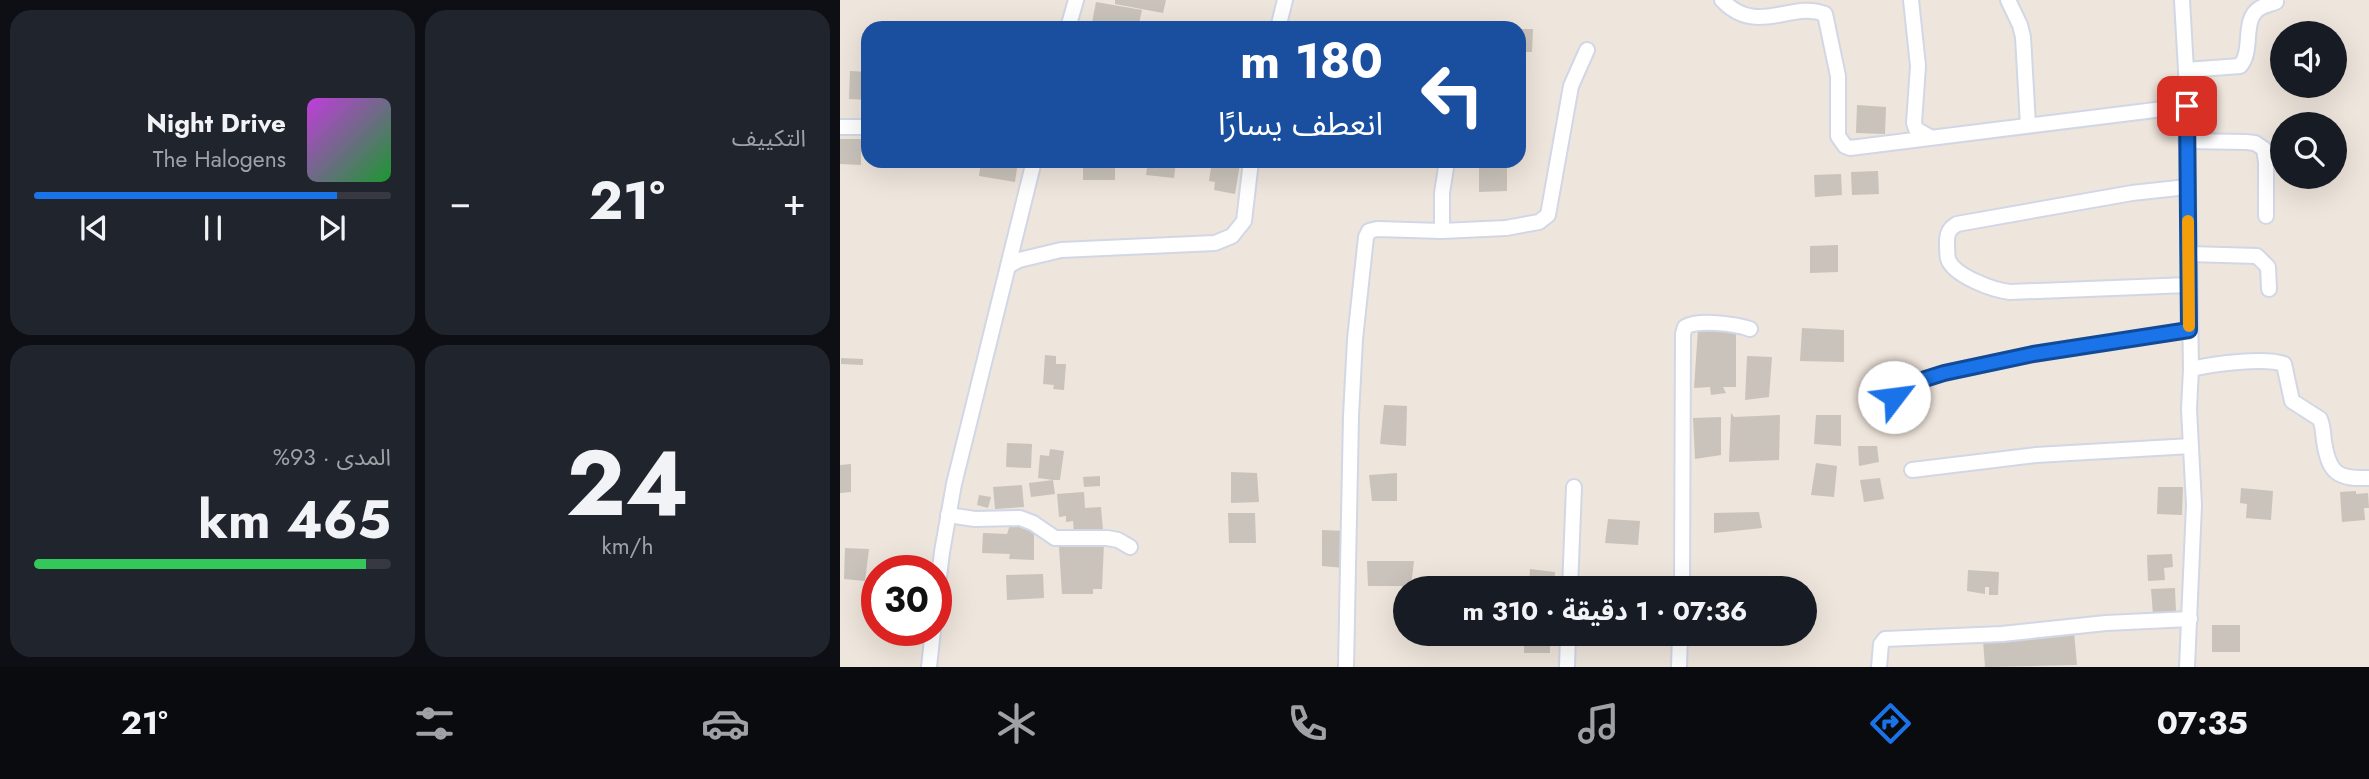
<!DOCTYPE html>
<html lang="ar">
<head>
<meta charset="utf-8">
<style>
  :root { --surface:#171b24; --page:#20242c; --text:#f1f3f6; --muted:#9ea1a6; --line:#363941; --accent:#1a73e8 }
  body { margin:0; font-family:Jost,"Noto Sans Arabic",sans-serif; background:var(--page); color:var(--text); direction:rtl; height:100vh; display:flex; flex-direction:column; font-size:26px; white-space:nowrap }
  * { box-sizing:border-box; margin:0 }
  p { font-size:23px; color:var(--muted) }
  .icon { flex:none; width:38px; height:38px; fill:none; stroke:currentColor; stroke-width:2; stroke-linecap:round; stroke-linejoin:round }
  .map { position:relative; flex:1; overflow:hidden; direction:ltr }
  .drawer { display:flex; flex-direction:column; gap:10px; padding:10px; background:#0d0f14; width:840px }
  .drawer>* { flex:none }
  .hud { position:absolute; left:21px; top:21px; width:665px; height:147px; border-radius:21px; box-shadow:0 7px 28px #0002; direction:rtl; background:#1a4fa0; color:#fff; overflow:hidden }
  .buttons { position:absolute; left:1430px; top:21px; display:grid; gap:14px }
  .buttons a { display:grid; place-items:center; width:77px; height:77px; border-radius:50%; background:var(--surface); box-shadow:0 7px 28px #0002; font-size:35px }
  .speed { position:absolute; left:21px; top:555px; display:flex; gap:14px; font-size:35px; font-weight:700; text-align:center }
  .speed>* { display:grid; place-content:center; width:91px; height:91px; border-radius:50%; background:var(--surface); box-shadow:0 7px 28px #0002; line-height:1 }
  .speed .limit { border:10px solid #d22; background:#fff; color:#111 }
  .pin { position:absolute; display:grid; place-items:center; width:60px; height:60px; color:#fff; margin:-30px; border-radius:14px; box-shadow:0 4px 10px #0006 }
  .me { position:absolute; width:77px; margin:-38px; rotate:60deg; stroke-linejoin:round; filter:drop-shadow(0 0 5px #0008) }
  .turn { display:flex; align-items:center; gap:24px; height:147px; padding:0 28px; font-size:32px }
  .turn .icon { width:91px; height:91px; stroke-width:2.5 }
  .turn b { display:block; font-size:49px; line-height:60px }
  .big { font-size:52px; font-weight:700; line-height:1.1 }
  .drawer .tile { flex:1; display:flex; flex-direction:column; justify-content:center; gap:10px; min-width:0; padding:0 24px; border-radius:21px; background:var(--page) }
  .drawer .dial { align-items:center; gap:0 }
  .dial b { font-size:91px; line-height:1 }
  .song { display:flex; align-items:center; gap:21px }
  .cover { width:84px; height:84px; border-radius:10px; background:linear-gradient(135deg,hsl(290 70% 55%),hsl(130 70% 35%)) }
  .played { height:7px; border-radius:4px; background:linear-gradient(90deg,var(--accent) 85%,var(--line) 85%) }
  .keys { display:flex; justify-content:space-around; direction:ltr }
  .heat { display:flex; justify-content:space-between; align-items:center; font-size:38px; direction:ltr }
  .charge { height:10px; border-radius:5px; background:linear-gradient(90deg,#34c759 93%,var(--line) 0) }
  .drawer .tiles { flex:1; display:grid; gap:10px; grid-template-columns:repeat(2,1fr) }
  .trip { position:absolute; left:553px; top:576px; width:424px; height:70px; border-radius:35px; background:var(--surface); box-shadow:0 7px 28px #0002; font-weight:700; line-height:70px; text-align:center; direction:rtl }
  .tab-bar { display:flex; height:112px; justify-content:space-around; align-items:center; background:#090b0e; color:var(--muted) }
  .tab-bar .icon { width:49px; height:49px }
  .tab-bar .selected { color:var(--accent) }
  .tab-bar b { font-size:32px; color:var(--text) }
  main { display:flex; flex:1; min-height:0 }
  .map>svg:first-child { display:block }
</style>
</head>
<body>
<main>
<div class="map">
<svg width="1529" height="667" viewBox="0 0 1529 667">
  <rect width="100%" height="100%" fill="#eee5dc"/>
  <g fill="#c9c3bb">
    <path d="M275,0H326L323,13L275,4Z"/>
    <path d="M256,2L302,10L298,28H251Z"/>
    <path d="M679,29H693L692,52H679Z"/>
    <path d="M10,71L28,72V100L9,99Z"/>
    <path d="M1017,105L1046,107L1045,134L1016,133Z"/>
    <path d="M0,139H21V165L0,164Z"/>
    <path d="M141,161H178L175,182L139,176Z"/>
    <rect x="243" y="161" width="32" height="19"/>
    <path d="M308,161H336L334,178L306,175Z"/>
    <path d="M372,161L400,164L395,194L374,190L375,182L369,181Z"/>
    <path d="M639,161H667V191L639,192Z"/>
    <path d="M1038,171L1039,194L1012,195L1011,172Z"/>
    <path d="M1001,174L1002,195L975,197L974,175Z"/>
    <path d="M998,245V272L970,273V246Z"/>
    <path d="M962,328L1004,330V362L960,361Z"/>
    <path d="M896,329V387H883L886,393L871,395L870,387L854,388L858,330Z"/>
    <path d="M205,355L216,356V364H226L224,390L213,389L214,385L203,384Z"/>
    <path d="M907,356L932,357L929,397L905,400Z"/>
    <path d="M1,358L23,359V365L1,364Z"/>
    <path d="M544,405L567,406L566,446L540,444Z"/>
    <path d="M891,413L894,417L940,415L939,460L889,462Z"/>
    <path d="M976,415H1001V446L974,444Z"/>
    <path d="M881,417V455L855,459L853,418Z"/>
    <path d="M167,443L192,444L191,468L166,467Z"/>
    <path d="M1018,446H1037L1039,462L1019,466Z"/>
    <path d="M210,449L224,451L220,480H213L215,494L191,497L189,483L213,480L198,478L200,455L209,456Z"/>
    <path d="M976,463L997,466L994,497L971,495Z"/>
    <path d="M11,464V492L0,493V465Z"/>
    <path d="M391,472L417,473L419,502L391,503Z"/>
    <path d="M557,473V501H532L529,475Z"/>
    <path d="M260,476V486L244,487L243,477Z"/>
    <path d="M1040,478L1044,499L1024,502L1020,480Z"/>
    <path d="M182,485L184,507L155,509L153,487Z"/>
    <path d="M1318,487H1343L1342,515L1317,514Z"/>
    <path d="M1401,488L1433,491L1431,520L1406,518L1407,504L1400,503Z"/>
    <path d="M1516,491V494L1528,493L1529,508H1524L1525,520L1502,522L1500,492Z"/>
    <path d="M244,492L245,508L261,507L263,530L234,532L233,521L226,522V516L219,517L217,494Z"/>
    <path d="M139,495L151,497L148,508L137,505Z"/>
    <path d="M919,512L922,528L874,533V513Z"/>
    <path d="M388,513H415L416,543H389Z"/>
    <path d="M768,519L800,521L798,545L765,543Z"/>
    <path d="M170,525L194,526V560L169,559L170,554L142,553L143,533L167,534Z"/>
    <path d="M482,530L505,531V568L482,566Z"/>
    <path d="M242,543H264L262,589H253V594H222L219,547H242Z"/>
    <path d="M5,548L29,549L25,581L4,579Z"/>
    <path d="M1332,554L1333,567L1324,568L1325,580L1308,581L1307,555Z"/>
    <path d="M527,561H574L571,586H528Z"/>
    <path d="M690,569L715,572L714,588H689Z"/>
    <path d="M1128,570L1159,572L1158,595H1149V587H1145V594L1127,591Z"/>
    <path d="M203,574L204,598L167,600L166,575Z"/>
    <path d="M1335,588L1336,613L1313,615L1311,589Z"/>
    <rect x="1372" y="625" width="28" height="27"/>
    <path d="M1234,632L1237,665L1145,667L1143,640Z"/>
    <rect x="684" y="634" width="26" height="19"/>
  </g>
  <g fill="none" stroke-linecap="round" stroke-linejoin="round">
    <defs>
      <g id="minor">
        <path d="M882,0C917,37 952,0 985,14L998,76V136L1005,146L1010,148L1347,106"/>
        <path d="M1071,0L1078,66L1074,123L1076,129L1090,137"/>
        <path d="M1168,0L1180,25L1183,37L1188,125"/>
        <path d="M1342,0L1346,70L1351,369L1349,409L1354,505L1347,667"/>
        <path d="M228,28L236,0"/>
        <path d="M438,28L445,0"/>
        <path d="M1346,70L1400,66C1414,51 1401,19 1420,8C1425,5 1431,4 1436,2"/>
        <path d="M0,127H28"/>
        <path d="M1346,141L1406,142L1415,143L1424,149L1426,162V216"/>
        <path d="M1347,187L1292,193L1117,224C1109,229 1107,233 1107,242C1107,248 1107,254 1108,259C1114,276 1153,290 1170,292L1348,285"/>
        <path d="M602,231V193L607,161"/>
        <path d="M1349,254L1417,256L1428,267L1429,289"/>
        <path d="M168,266L179,260L221,250L375,243L392,236L404,221L411,161"/>
        <path d="M1351,369C1372,364 1425,357 1444,364L1452,401L1480,419C1483,426 1483,433 1484,441C1489,474 1498,479 1529,478"/>
        <path d="M1054,397L1085,379L1104,373L1193,354L1349,330"/>
        <path d="M1072,470L1196,455L1351,446"/>
        <path d="M108,515L135,519L180,518L193,523L215,538H267L278,540L290,547"/>
        <path d="M730,588L734,487"/>
        <path d="M842,588L843,334L845,327C859,319 895,324 910,329"/>
        <path d="M96,602L102,552L114,484L194,161"/>
        <path d="M89,667L93,630"/>
        <path d="M506,667L511,416L515,339L526,237L529,231L537,229L602,231L666,228L699,222L708,215L731,86L747,50"/>
        <path d="M727,667L728,634"/>
        <path d="M839,667L840,634"/>
        <path d="M1039,667L1041,644L1045,639L1162,634L1266,623L1350,619"/>
      </g>
    </defs>
    <use href="#minor" stroke="#d1d7e5" stroke-width="18"/>
    <use href="#minor" stroke="#fff" stroke-width="14"/>
  </g>
  <g fill="none" stroke-linecap="round" stroke-linejoin="round">
    <defs>
      <path id="route" d="M1054,397L1085,379L1104,373L1193,354L1349,330L1347,106"/>
    </defs>
    <use href="#route" stroke="#114b97" stroke-width="18"/>
    <use href="#route" stroke="#1a73e8" stroke-width="12"/>
    <path stroke="#f59e0b" stroke-width="12" d="M1348,221L1349,326"/>
  </g>
</svg>
<div class="buttons">
<a><svg class="icon" aria-label="sound" viewBox="0 0 24 24"><path d="M4 9h4l5-4v14l-5-4H4zM17 9q2 3 0 6"/></svg></a>
<a><svg class="icon" aria-label="search" viewBox="0 0 24 24"><circle cx="10" cy="10" r="6"/><path d="M15 15l6 6"/></svg></a>
</div>
<div class="speed"><div class="limit">30</div></div>
<div class="pin" style="left:1347px;top:106px;background:#d93025"><svg class="icon" aria-label="arrive" viewBox="0 0 24 24"><path d="M6 21V4h12l-3 4 3 4H6"/></svg></div>
<svg class="me" style="left:1054px;top:397px" viewBox="-20 -20 40 40"><circle r="19" fill="#fff"/><path d="M0-13L10 11 0 6-10 11z" fill="#1a73e8"/></svg>
<div class="trip">07:36 · 1 دقيقة · 310 m</div>
<div class="hud">
<div class="turn"><svg class="icon" aria-label="left" viewBox="0 0 24 24"><path d="M17 20v-9H6M10 6l-5 5 5 5"/></svg><div><b>180 m</b>انعطف يسارًا</div></div>
</div>
</div>
<section class="drawer">
<div class="tiles">
<div class="tile"><p>التكييف</p>
<div class="heat"><a>−</a><b class="big">21°</b><a>+</a></div>
</div>
<div class="tile">
<div class="song"><i class="cover"></i><div><b>Night Drive</b><p>The Halogens</p></div></div>
<div class="played"></div>
<div class="keys"><svg class="icon" aria-label="previous" viewBox="0 0 24 24"><path d="M18 5L8 12l10 7zM5 5v14"/></svg><svg class="icon" aria-label="pause" viewBox="0 0 24 24"><path d="M8 5v14M16 5v14"/></svg><svg class="icon" aria-label="next" viewBox="0 0 24 24"><path d="M6 5l10 7-10 7zM19 5v14"/></svg></div>
</div>
<div class="tile dial"><b>24</b><p>km/h</p></div>
<div class="tile"><p>المدى · 93%</p><b class="big">465 km</b><div class="charge"></div></div>
</div>
</section>
</main>
<nav class="tab-bar">
<b>07:35</b>
<svg class="icon selected" aria-label="directions" viewBox="0 0 24 24"><path d="M12 3l9 9-9 9-9-9zM9 14v-3h6M13 9l2 2-2 2"/></svg>
<svg class="icon" aria-label="music" viewBox="0 0 24 24"><path d="M9 18V5l10-2v13"/><circle cx="6" cy="18" r="3"/><circle cx="16" cy="16" r="3"/></svg>
<svg class="icon" aria-label="phone" viewBox="0 0 24 24"><path d="M5 4h4l2 5-3 2q2 4 5 5l2-3 5 2v4C11 20 4 13 5 4z"/></svg>
<svg class="icon" aria-label="climate" viewBox="0 0 24 24"><path d="M12 3v18M4 7l16 10M4 17L20 7"/></svg>
<svg class="icon" aria-label="car" viewBox="0 0 24 24"><path d="M5 17H2v-5l4-1 3-4h7l3 4 3 1v5h-3M9 17h6M6 11h13"/><circle cx="7" cy="17" r="2"/><circle cx="17" cy="17" r="2"/></svg>
<svg class="icon" aria-label="filters" viewBox="0 0 24 24"><path d="M4 7h16M4 17h16"/><circle cx="9" cy="7" r="2"/><circle cx="15" cy="17" r="2"/></svg>
<b>21°</b>
</nav>
</body>
</html>
